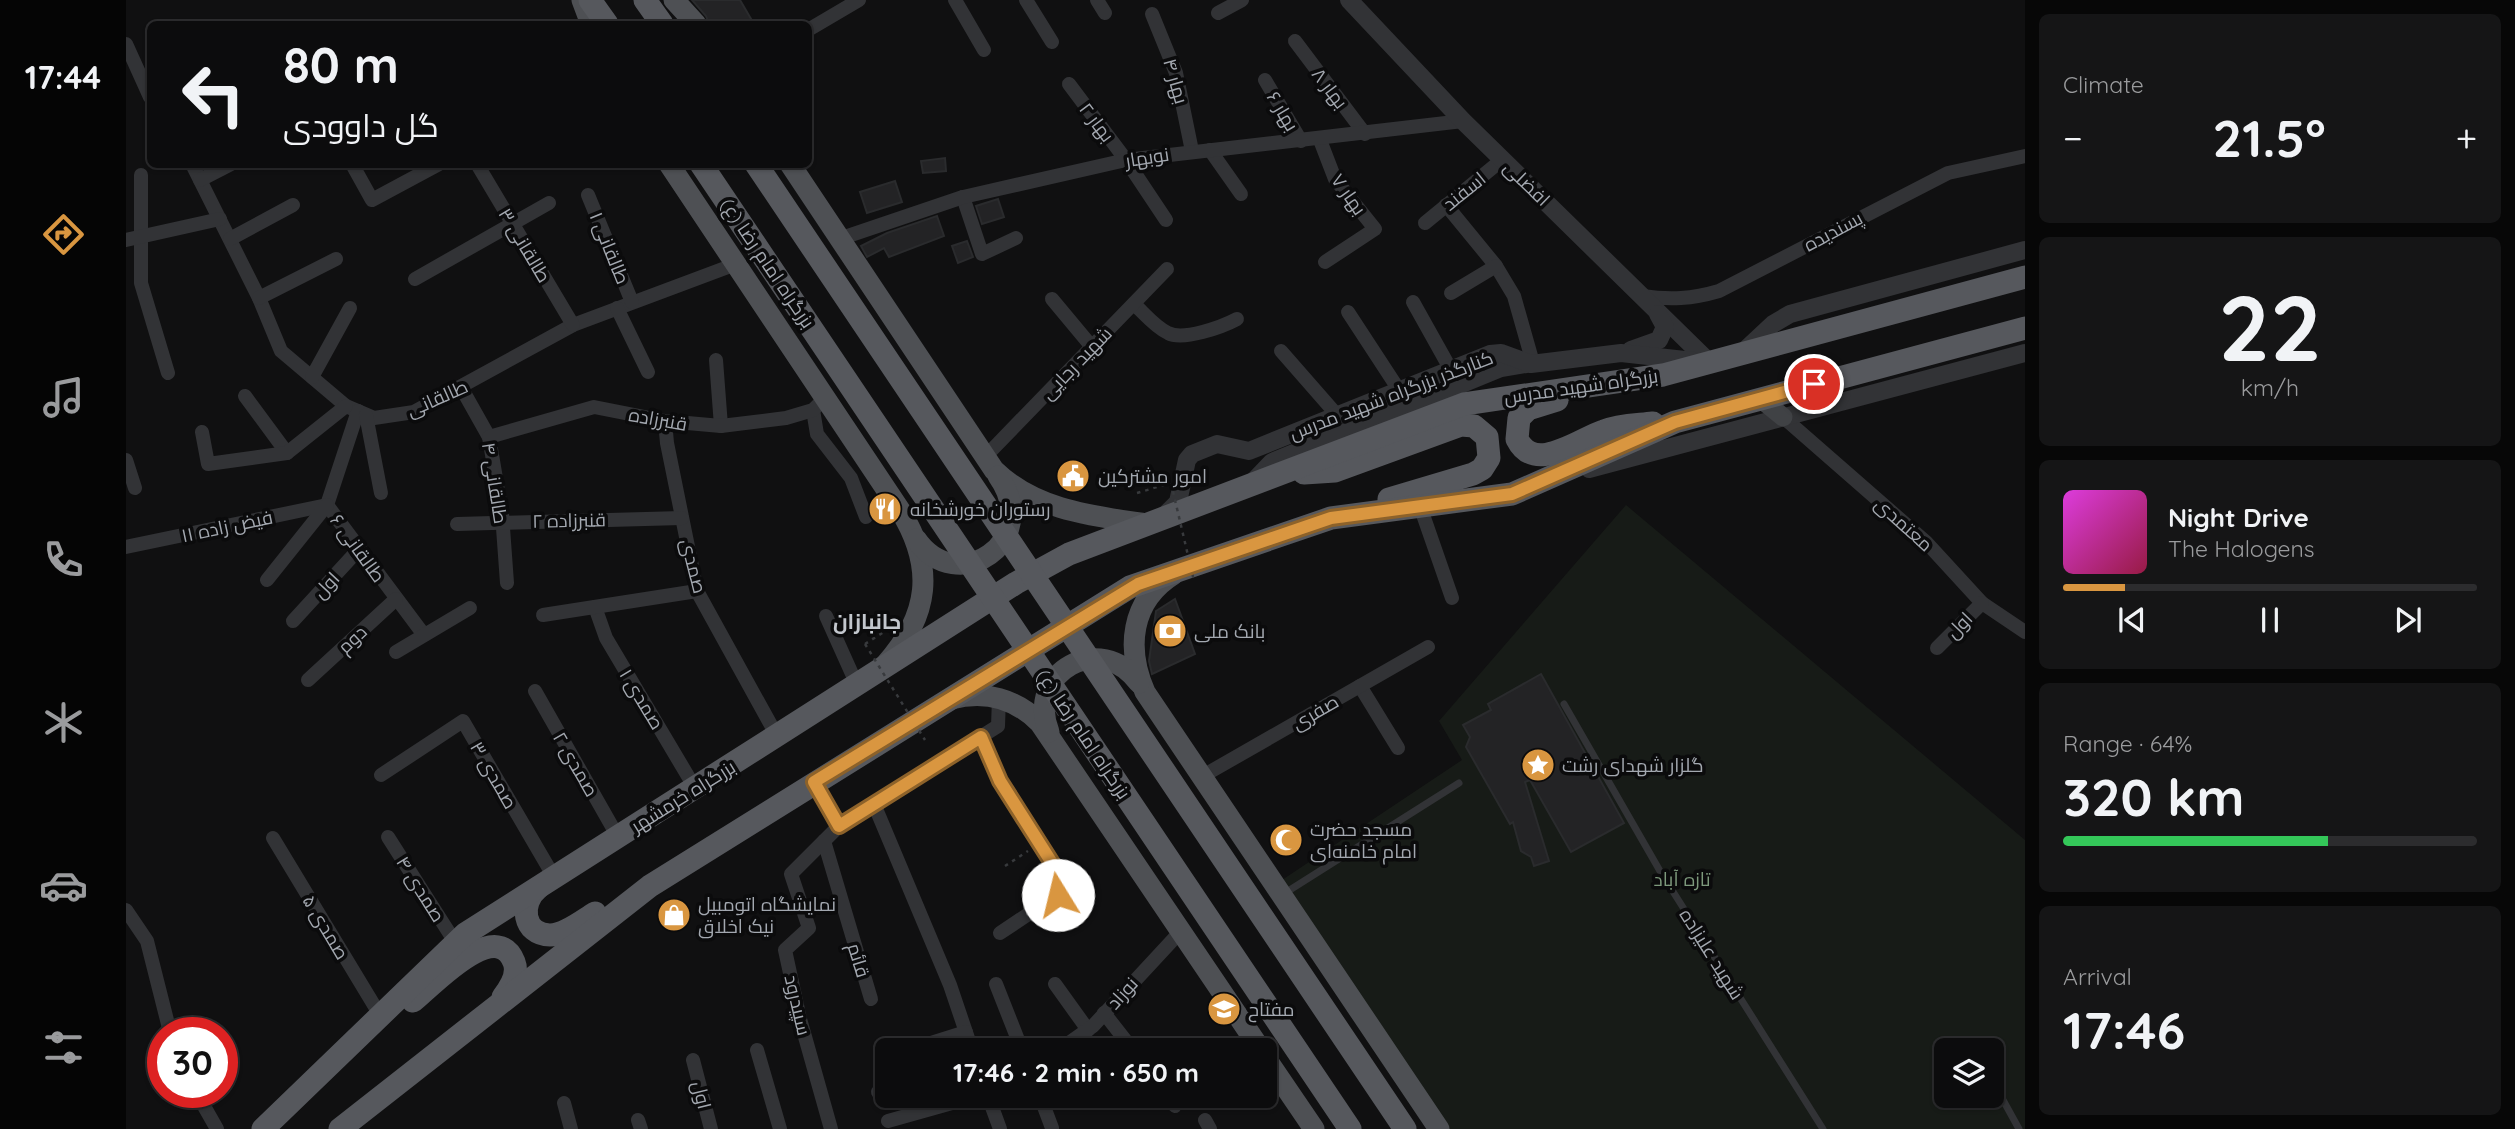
<!DOCTYPE html>
<html lang="en">
<head>
<meta charset="utf-8">
<style>
  :root { --surface:#0c0c0d; --page:#151516; --text:#f1f3f6; --muted:#9a9b9d; --line:#2c2c2e; --accent:#d99640 }
  body { margin:0; font-family:Quicksand,Cairo,sans-serif; background:var(--page); color:var(--text); height:100vh; display:flex; flex-direction:column; font-size:26px; white-space:nowrap }
  * { box-sizing:border-box; margin:0 }
  p { font-size:23px; color:var(--muted) }
  .icon { flex:none; width:38px; height:38px; fill:none; stroke:currentColor; stroke-width:2; stroke-linecap:round; stroke-linejoin:round }
  .map { position:relative; flex:1; overflow:hidden }
  .side { display:flex; flex-direction:column; gap:14px; padding:14px; background:#070707; width:490px }
  .side>* { flex:none }
  .guide { position:absolute; left:21px; top:21px; width:665px; height:147px; border-radius:10px; box-shadow:0 2px 5px #0004,0 0 0 2px var(--line); background:#0c0c0d; color:var(--text); overflow:hidden }
  .tools { position:absolute; left:1808px; top:1038px; display:grid; gap:14px }
  .tools a { display:grid; place-items:center; width:70px; height:70px; border-radius:10px; background:var(--surface); box-shadow:0 2px 5px #0004,0 0 0 2px var(--line); font-size:35px }
  .speed { position:absolute; left:21px; top:1017px; display:flex; gap:14px; font-size:35px; font-weight:700; text-align:center }
  .speed>* { display:grid; place-content:center; width:91px; height:91px; border-radius:50%; background:var(--surface); box-shadow:0 2px 5px #0004,0 0 0 2px var(--line); line-height:1 }
  .speed .limit { border:10px solid #d22; background:#fff; color:#111 }
  .pin { position:absolute; display:grid; place-items:center; width:60px; height:60px; color:#fff; margin:-30px; border:4px solid #fff; border-radius:50%; box-shadow:0 2px 7px #0007 }
  .me { position:absolute; width:77px; margin:-38px; rotate:351deg; stroke-linejoin:round; filter:drop-shadow(0 0 5px #0008) }
  .turn { display:flex; align-items:center; gap:24px; height:147px; padding:0 21px; font-size:32px }
  .turn .icon { width:91px; height:91px; stroke-width:2.5 }
  .turn b { display:block; font-size:49px; line-height:60px }
  .big { font-size:52px; font-weight:700; line-height:1.1 }
  .side .card { flex:1; display:flex; flex-direction:column; justify-content:center; gap:10px; min-width:0; padding:0 24px; border-radius:10px; background:var(--page) }
  .side .dial { align-items:center; gap:0 }
  .dial b { font-size:91px; line-height:1 }
  .song { display:flex; align-items:center; gap:21px }
  .cover { width:84px; height:84px; border-radius:10px; background:linear-gradient(135deg,hsl(300 70% 55%),hsl(340 70% 35%)) }
  .played { height:7px; border-radius:4px; background:linear-gradient(90deg,var(--accent) 15%,var(--line) 15%) }
  .keys { display:flex; justify-content:space-around; direction:ltr }
  .heat { display:flex; justify-content:space-between; align-items:center; font-size:38px; direction:ltr }
  .charge { height:10px; border-radius:5px; background:linear-gradient(90deg,#34c759 64%,var(--line) 0) }
  .trip { position:absolute; left:749px; top:1038px; width:402px; height:70px; border-radius:10px; background:var(--surface); box-shadow:0 2px 5px #0004,0 0 0 2px var(--line); font-weight:700; line-height:70px; text-align:center }
  main { display:flex; flex:1; min-height:0 }
  .tabs { display:flex; flex-direction:column; width:126px; justify-content:space-around; align-items:center; background:#050505; color:var(--muted) }
  .tabs .icon { width:49px; height:49px }
  .tabs .selected { color:var(--accent) }
  .tabs b { font-size:32px; color:var(--text) }
  .map>svg:first-child { display:block }
</style>
</head>
<body>
<main>
<nav class="tabs">
<b>17:44</b>
<svg class="icon selected" aria-label="directions" viewBox="0 0 24 24"><path d="M12 3l9 9-9 9-9-9zM9 14v-3h6M13 9l2 2-2 2"/></svg>
<svg class="icon" aria-label="music" viewBox="0 0 24 24"><path d="M9 18V5l10-2v13"/><circle cx="6" cy="18" r="3"/><circle cx="16" cy="16" r="3"/></svg>
<svg class="icon" aria-label="phone" viewBox="0 0 24 24"><path d="M5 4h4l2 5-3 2q2 4 5 5l2-3 5 2v4C11 20 4 13 5 4z"/></svg>
<svg class="icon" aria-label="climate" viewBox="0 0 24 24"><path d="M12 3v18M4 7l16 10M4 17L20 7"/></svg>
<svg class="icon" aria-label="car" viewBox="0 0 24 24"><path d="M5 17H2v-5l4-1 3-4h7l3 4 3 1v5h-3M9 17h6M6 11h13"/><circle cx="7" cy="17" r="2"/><circle cx="17" cy="17" r="2"/></svg>
<svg class="icon" aria-label="filters" viewBox="0 0 24 24"><path d="M4 7h16M4 17h16"/><circle cx="9" cy="7" r="2"/><circle cx="15" cy="17" r="2"/></svg>
</nav>
<div class="map">
<svg width="1899" height="1129" viewBox="0 0 1899 1129">
  <rect width="100%" height="100%" fill="#101011"/>
  <path fill="#171b17" fill-rule="evenodd" d="M1500,505L1899,840V1129H1322L1156,880L1336,760L1313,721ZM1820,1050H1866V1096H1820Z"/>
  <g fill="#232325" stroke="#2a2b2d" stroke-width="2">
    <path d="M566,0H614L628,24H583L580,16Z"/>
    <path d="M819,158L820,171L797,173L795,161Z"/>
    <path d="M769,181L776,202L741,213L734,192Z"/>
    <path d="M872,199L878,217L856,224L850,206Z"/>
    <path d="M811,216L818,236L763,257L758,248L741,257L735,246L761,233Z"/>
    <path d="M841,241L847,257L832,263L826,246Z"/>
    <path d="M951,461L962,483L941,491L934,470Z"/>
    <path d="M1049,599L1069,654L1026,674L1023,661L1030,611Z"/>
    <path d="M1415,674L1498,823L1445,852L1404,780L1399,782L1423,861L1408,866L1405,857L1395,851L1387,822L1384,824L1340,747L1344,737L1337,725L1365,710L1362,704Z"/>
  </g>
  <g fill="none" stroke-linecap="round" stroke-linejoin="round">
    <g stroke="#383a3d" stroke-width="2.5" stroke-dasharray="3.5 5" stroke-linecap="butt">
      <path d="M1011,493L1038,485"/>
      <path d="M739,644L764,628"/>
      <path d="M879,866L902,851"/>
    </g>
    <g stroke="#323336" stroke-width="7">
      <path d="M1438,704L1534,871L1697,1129"/>
      <path d="M1159,893L1333,783"/>
      <path d="M954,1037L965,1050"/>
      <path d="M1866,1080L1893,1129"/>
    </g>
    <g stroke="#323336" stroke-width="14">
      <path d="M829,0L858,50"/>
      <path d="M900,0L926,42"/>
      <path d="M971,0L979,13"/>
      <path d="M1092,13L1116,0"/>
      <path d="M1026,14L1050,73L1066,151"/>
      <path d="M682,30L733,0"/>
      <path d="M1169,41L1239,134"/>
      <path d="M0,44L24,97"/>
      <path d="M1139,80L1175,141"/>
      <path d="M943,84L1000,160L1040,220"/>
      <path d="M1194,140L1209,179L1249,229L1199,262"/>
      <path d="M1084,150L1115,194"/>
      <path d="M66,164L133,298L155,351L220,406L248,418L288,412L447,325L610,264"/>
      <path d="M226,164L246,200L313,164"/>
      <path d="M351,164L447,325"/>
      <path d="M15,175V283L42,373"/>
      <path d="M74,180L105,164"/>
      <path d="M462,195L506,302"/>
      <path d="M837,197L856,254L890,238"/>
      <path d="M1320,205L1370,266L1388,296L1407,363"/>
      <path d="M1299,223L1377,159"/>
      <path d="M104,239L167,205"/>
      <path d="M713,239L837,197L1000,160L1337,121"/>
      <path d="M0,240L94,219"/>
      <path d="M289,279L423,203"/>
      <path d="M1325,293L1370,266"/>
      <path d="M1516,296C1544,300 1566,299 1593,291L1822,173L1899,156"/>
      <path d="M133,298L210,259"/>
      <path d="M926,299L966,347"/>
      <path d="M1287,302L1325,370"/>
      <path d="M1008,304C1018,313 1029,327 1042,333C1057,341 1096,327 1111,319"/>
      <path d="M491,308L522,372"/>
      <path d="M1222,312L1273,390"/>
      <path d="M1155,351L1211,415"/>
      <path d="M590,360L595,426"/>
      <path d="M186,377L224,308"/>
      <path d="M336,389L363,437L376,514L381,583"/>
      <path d="M119,396L161,453"/>
      <path d="M687,410L691,434L725,478L740,517"/>
      <path d="M232,411L201,505L298,635"/>
      <path d="M240,415L255,493"/>
      <path d="M1657,417L1800,542L1856,603L1899,632"/>
      <path d="M539,421L541,443L571,591L651,736"/>
      <path d="M76,432L82,464L161,453L220,406"/>
      <path d="M363,437L468,407L539,421L595,426L660,418L687,410L699,398"/>
      <path d="M859,457L1041,269"/>
      <path d="M0,460L9,488"/>
      <path d="M1294,506L1326,598"/>
      <path d="M331,524L556,518"/>
      <path d="M0,547L201,505"/>
      <path d="M141,580L201,505"/>
      <path d="M469,607L480,638L569,788"/>
      <path d="M417,615L571,591"/>
      <path d="M700,616L731,685"/>
      <path d="M167,621L233,549"/>
      <path d="M1811,648L1856,603"/>
      <path d="M270,652L344,608"/>
      <path d="M182,680L270,599"/>
      <path d="M1234,686L1272,748"/>
      <path d="M409,691L492,837"/>
      <path d="M855,737L874,781L933,874L937,886L931,895L874,933"/>
      <path d="M255,775L337,721L428,877"/>
      <path d="M1075,777L1302,647"/>
      <path d="M688,782L713,826"/>
      <path d="M748,804L824,985L846,1050"/>
      <path d="M262,837L329,942"/>
      <path d="M147,838L254,1015"/>
      <path d="M698,841L745,999"/>
      <path d="M0,910L21,941L44,1032"/>
      <path d="M870,984L896,1050"/>
      <path d="M929,984L962,1030"/>
      <path d="M978,1013L1007,1050"/>
      <path d="M631,1050L654,1129"/>
      <path d="M783,1050L840,1032"/>
      <path d="M933,1050L967,1026L1055,931"/>
      <path d="M567,1060L585,1129"/>
      <path d="M70,1092L91,1129"/>
      <path d="M752,1092L761,1089"/>
      <path d="M862,1096L874,1129"/>
      <path d="M914,1096L926,1128"/>
      <path d="M1041,1096L1049,1106"/>
      <path d="M438,1103L445,1129"/>
      <path d="M512,1120L515,1129"/>
      <path d="M1079,1120L1084,1129"/>
      <path d="M762,1121L851,1096"/>
      <path d="M705,1129L674,1019L659,950L683,928L665,874L713,826L872,726L873,698"/>
    </g>
    <g stroke="#323336" stroke-width="18">
      <path d="M1223,0L1337,121L1584,363"/>
      <path d="M1505,350L1533,340L1539,327L1532,314"/>
      <path d="M1617,352L1647,324L1664,314L1899,250"/>
      <path d="M1463,469L1899,353"/>
      <path d="M1124,485L1146,462L1375,368L1400,364"/>
      <path d="M1037,517L1052,502L1061,460L1066,454L1091,444L1123,451L1364,354L1375,353L1405,364L1495,353L1577,362"/>
    </g>
    <path stroke="#404245" stroke-width="19" d="M1635,399L1657,417"/>
    <g stroke="#4e5054" stroke-width="21">
      <path d="M456,0L465,24"/>
      <path d="M548,0L570,24"/>
      <path d="M543,164L774,510C809,567 804,615 759,665"/>
      <path d="M664,164L868,470C909,510 966,516 1020,524"/>
      <path d="M790,539C831,599 918,541 872,476"/>
      <path d="M1048,574C1004,601 1000,649 1019,692L1313,1129"/>
      <path d="M825,699C859,690 890,699 914,723L1135,1050"/>
      <path d="M923,732C899,672 975,630 1013,683"/>
      <path d="M1139,1057L1188,1129"/>
    </g>
    <g stroke="#56585d" stroke-width="23">
      <path d="M464,0L481,24"/>
      <path d="M519,0L536,24"/>
      <path d="M1431,400L1402,409L1393,418L1391,439C1409,475 1453,439 1478,431C1493,425 1511,425 1527,423"/>
      <path d="M1178,473L1209,471L1335,425L1348,426L1361,437L1363,458L1356,469L1347,474L1263,499"/>
      <path d="M412,888C393,903 397,935 424,935C439,935 456,921 469,913"/>
      <path d="M287,1001C306,986 370,916 388,962C393,975 384,988 377,997"/>
      <path d="M137,1129L339,934L890,583L943,554L1338,404L1537,375L1899,277"/>
      <path d="M214,1129L524,886L1004,587L1205,518L1386,494L1549,422L1899,328"/>
    </g>
    <g stroke="#383a3d" stroke-width="2.5" stroke-dasharray="3.5 5" stroke-linecap="butt">
      <path d="M1045,483L1068,581"/>
      <path d="M739,644L799,740"/>
    </g>
    <g stroke="#56585d" stroke-width="23">
      <path d="M575,164L1224,1129"/>
      <path d="M630,164L1279,1129"/>
    </g>
  </g>
  <g fill="none" stroke-linecap="round" stroke-linejoin="round">
    <defs>
      <path id="route" d="M932,895L937,886L933,874L874,781L855,737L713,826L688,782L1012,584L1205,518L1386,494L1549,422L1688,384"/>
    </defs>
    <use href="#route" stroke="#8d622a" stroke-width="18"/>
    <use href="#route" stroke="#d99640" stroke-width="12"/>
  </g>
  <defs>
    <symbol id="civic-disc" viewBox="-11 -11 22 22"><circle r="9.5" fill="#d99640" stroke="#0b0b0c"/><path d="M-.6-6.5H3V-4.5H.6V-3L4-1V1h2V6H-6V1h2V-1L-.6-3ZM-1.2 2.5V6h2.4V2.5Z" fill="#fff"/></symbol>
    <symbol id="restaurant-disc" viewBox="-11 -11 22 22"><circle r="9.5" fill="#d99640" stroke="#0b0b0c"/><path d="M-5-6h1v4h1v-4h1v4h1v-4h1v5L-1.5 .5V6h-2V.5L-5-1ZM5-6V6H3V1.5H1.5Q1.5-4 5-6Z" fill="#fff"/></symbol>
    <symbol id="bank-disc" viewBox="-11 -11 22 22"><circle r="9.5" fill="#d99640" stroke="#0b0b0c"/><path d="M-6-4H6V4H-6ZM0-2.3a2.3 2.3 0 1 0 0 4.6a2.3 2.3 0 1 0 0-4.6Z" fill="#fff"/></symbol>
    <symbol id="sight-disc" viewBox="-11 -11 22 22"><circle r="9.5" fill="#d99640" stroke="#0b0b0c"/><path d="M0-6L1.8-2.2L6-1.7L2.9 1.2L3.7 5.4L0 3.3L-3.7 5.4L-2.9 1.2L-6-1.7L-1.8-2.2Z" fill="#fff"/></symbol>
    <symbol id="mosque-disc" viewBox="-11 -11 22 22"><circle r="9.5" fill="#d99640" stroke="#0b0b0c"/><path d="M3.5-4.9A6 6 0 1 0 3.5 4.9A5 5 0 1 1 3.5-4.9Z" fill="#fff"/></symbol>
    <symbol id="shop-disc" viewBox="-11 -11 22 22"><circle r="9.5" fill="#d99640" stroke="#0b0b0c"/><path d="M-5-2.5h2.3a2.7 3.5 0 0 1 5.4 0H5L5.5 6h-11ZM-1.5-2.5h3a1.5 2.3 0 0 0-3 0Z" fill="#fff"/></symbol>
    <symbol id="school-disc" viewBox="-11 -11 22 22"><circle r="9.5" fill="#d99640" stroke="#0b0b0c"/><path d="M0-5L7-2L0 1L-7-2ZM-4 1L0 2.5L4 1V4Q0 6-4 4Z" fill="#fff"/></symbol>
  </defs>
  <g fill-rule="evenodd">
    <use href="#civic-disc" x="928" y="457" width="38" height="38"/>
    <use href="#restaurant-disc" x="740" y="490" width="38" height="38"/>
    <use href="#bank-disc" x="1025" y="612" width="38" height="38"/>
    <use href="#sight-disc" x="1393" y="746" width="38" height="38"/>
    <use href="#mosque-disc" x="1141" y="821" width="38" height="38"/>
    <use href="#shop-disc" x="529" y="896" width="38" height="38"/>
    <use href="#school-disc" x="1079" y="990" width="38" height="38"/>
  </g>
  <g text-anchor="middle" dominant-baseline="central" stroke-width="7" stroke-linejoin="round" paint-order="stroke">
    <g font-size="19" fill="#a3a8b0" stroke="#0b0b0c">
      <text transform="translate(1050 81) rotate(74)">بهار ۴</text>
      <text transform="translate(1204 88) rotate(53)">بهار ۸</text>
      <text transform="translate(1157 111) rotate(59)">بهار ۶</text>
      <text transform="translate(971 122) rotate(53)">بهار ۲</text>
      <text transform="translate(1021 157) rotate(-9)">نوبهار</text>
      <text transform="translate(1401 183) rotate(44)">افضلی</text>
      <text transform="translate(1338 191) rotate(-39)">اسفند</text>
      <text transform="translate(1223 194) rotate(55)">بهار ۷</text>
      <text transform="translate(1707 231) rotate(-28)">پسندیده</text>
      <text transform="translate(399 245) rotate(59)">طالقانی ۳</text>
      <text transform="translate(484 248) rotate(68)">طالقانی ۱</text>
      <text transform="translate(642 263) rotate(56)">بزرگراه امام رضا (ع)</text>
      <text transform="translate(950 363) rotate(-46)">شهید رجایی</text>
      <text transform="translate(1455 386) rotate(-8)">بزرگراه شهید مدرس</text>
      <text transform="translate(1265 395) rotate(-21)">کنارگذر بزرگراه شهید مدرس</text>
      <text transform="translate(311 398) rotate(-24)">طالقانی</text>
      <text transform="translate(532 419) rotate(10)">قنبرزاده</text>
      <text transform="translate(369 483) rotate(81)">طالقانی ۴</text>
      <text transform="translate(443 520) rotate(-1)">قنبرزاده ۲</text>
      <text transform="translate(1778 524) rotate(42)">معتمدی</text>
      <text transform="translate(101 526) rotate(-12)">فیض زاده ۱۱</text>
      <text transform="translate(232 548) rotate(54)">طالقانی ۶</text>
      <text transform="translate(568 566) rotate(76)">صمدی</text>
      <text transform="translate(200 585) rotate(-47)">اول</text>
      <text transform="translate(1833 625) rotate(-46)">اول</text>
      <text transform="translate(226 639) rotate(-43)">دوم</text>
      <text transform="translate(516 699) rotate(59)">صمدی ۱</text>
      <text transform="translate(1189 712) rotate(-30)">صفری</text>
      <text transform="translate(958 734) rotate(56)">بزرگراه امام رضا (ع)</text>
      <text transform="translate(450 764) rotate(60)">صمدی ۲</text>
      <text transform="translate(368 775) rotate(60)">صمدی ۳</text>
      <text transform="translate(557 796) rotate(-32)">بزرگراه خرمشهر</text>
      <text transform="translate(295 889) rotate(58)">صمدی ۴</text>
      <text transform="translate(200 927) rotate(59)">صمدی ۵</text>
      <text transform="translate(1586 954) rotate(58)">شهید علیزاده</text>
      <text transform="translate(733 960) rotate(73)">قائم</text>
      <text transform="translate(996 993) rotate(-48)">نوزاد</text>
      <text transform="translate(672 1005) rotate(77)">سپیدرود</text>
      <text transform="translate(576 1095) rotate(76)">اول</text>
    </g>
    <g font-size="19" fill="#a3a8b0" stroke="#0b0b0c" text-anchor="start">
      <text x="972" y="476">امور مشترکین</text>
      <text x="784" y="509">رستوران خورشخانه</text>
      <text x="1068" y="631">بانک ملی</text>
      <text x="1436" y="765">گلزار شهدای رشت</text>
      <text x="1184" y="829">مسجد حضرت<tspan x="1184" dy="22">امام خامنه‌ای</tspan></text>
      <text x="572" y="904">نمایشگاه اتومبیل<tspan x="572" dy="22">نیک اخلاق</tspan></text>
      <text x="1122" y="1009">مفتاح</text>
    </g>
    <g font-size="19" fill="#7d997c" stroke="#0b0b0c">
      <text x="1556" y="879">تازه آباد</text>
    </g>
    <g font-size="21" font-weight="bold" fill="#c3c7cd" stroke="#0b0b0c">
      <text x="741" y="621">جانبازان</text>
    </g>
  </g>
</svg>
<div class="tools">
<a><svg class="icon" aria-label="layers" viewBox="0 0 24 24"><path d="M12 4l9 5-9 5-9-5zM3 14l9 5 9-5"/></svg></a>
</div>
<div class="speed"><div class="limit">30</div></div>
<div class="pin" style="left:1688px;top:384px;background:#d93025"><svg class="icon" aria-label="arrive" viewBox="0 0 24 24"><path d="M6 21V4h12l-3 4 3 4H6"/></svg></div>
<svg class="me" style="left:932px;top:895px" viewBox="-20 -20 40 40"><circle r="19" fill="#fff"/><path d="M0-13L10 11 0 6-10 11z" fill="#d99640"/></svg>
<div class="trip">17:46 · 2 min · 650 m</div>
<div class="guide">
<div class="turn"><svg class="icon" aria-label="left" viewBox="0 0 24 24"><path d="M17 20v-9H6M10 6l-5 5 5 5"/></svg><div><b>80 m</b>گل داوودی</div></div>
</div>
</div>
<section class="side">
<div class="card"><p>Climate</p>
<div class="heat"><a>−</a><b class="big">21.5°</b><a>+</a></div>
</div>
<div class="card dial"><b>22</b><p>km/h</p></div>
<div class="card">
<div class="song"><i class="cover"></i><div><b>Night Drive</b><p>The Halogens</p></div></div>
<div class="played"></div>
<div class="keys"><svg class="icon" aria-label="previous" viewBox="0 0 24 24"><path d="M18 5L8 12l10 7zM5 5v14"/></svg><svg class="icon" aria-label="pause" viewBox="0 0 24 24"><path d="M8 5v14M16 5v14"/></svg><svg class="icon" aria-label="next" viewBox="0 0 24 24"><path d="M6 5l10 7-10 7zM19 5v14"/></svg></div>
</div>
<div class="card"><p>Range · 64%</p><b class="big">320 km</b><div class="charge"></div></div>
<div class="card"><p>Arrival</p><b class="big">17:46</b></div>
</section>
</main>
</body>
</html>
